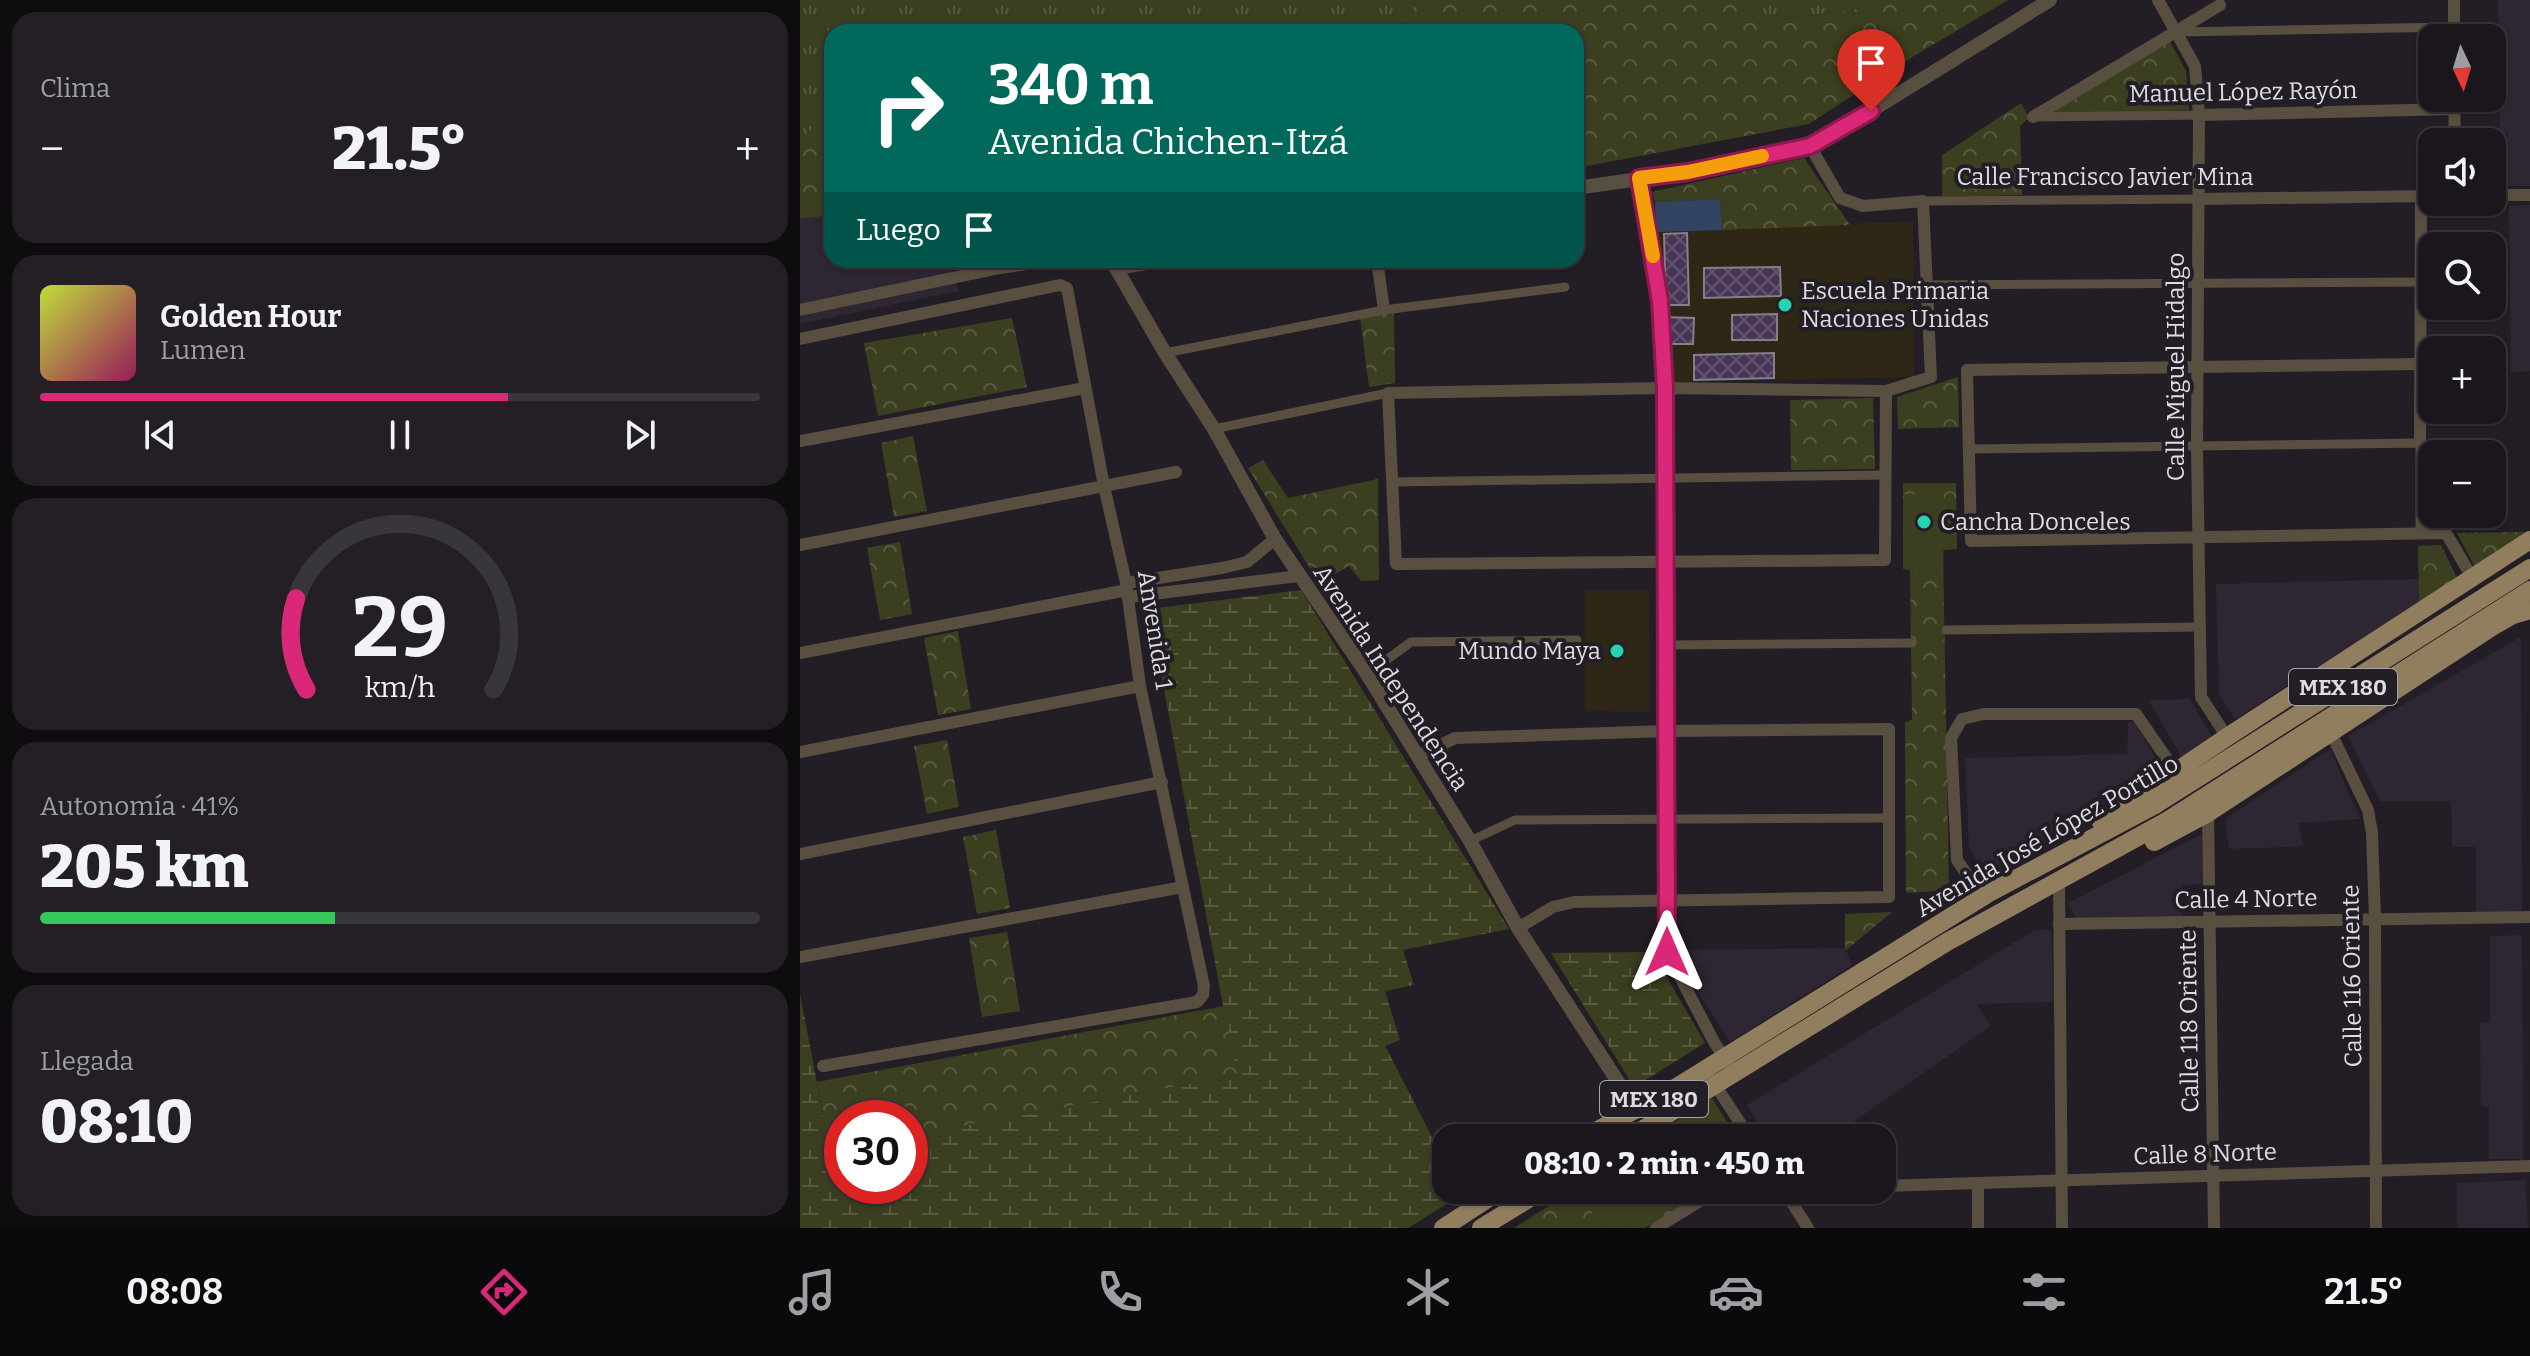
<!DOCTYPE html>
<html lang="es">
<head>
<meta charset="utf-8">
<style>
  :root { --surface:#1a161c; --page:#231f25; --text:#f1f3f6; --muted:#9f9fa3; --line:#38353b; --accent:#db2777 }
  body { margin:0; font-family:Bitter,serif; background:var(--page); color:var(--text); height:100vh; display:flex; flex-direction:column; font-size:30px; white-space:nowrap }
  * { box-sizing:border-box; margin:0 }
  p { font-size:26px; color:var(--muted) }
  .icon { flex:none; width:44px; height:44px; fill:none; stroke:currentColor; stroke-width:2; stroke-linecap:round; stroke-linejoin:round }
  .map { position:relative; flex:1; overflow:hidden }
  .side { display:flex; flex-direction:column; gap:12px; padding:12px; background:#0e0c0f; width:800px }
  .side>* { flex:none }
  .hud { position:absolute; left:24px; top:24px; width:760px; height:244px; border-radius:24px; box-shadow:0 2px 6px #0004,0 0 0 2px var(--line); background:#00695c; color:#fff; overflow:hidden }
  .needle { width:52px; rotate:176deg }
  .buttons { position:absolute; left:1618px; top:24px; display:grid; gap:16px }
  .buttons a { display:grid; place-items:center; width:88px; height:88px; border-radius:16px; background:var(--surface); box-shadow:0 2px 6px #0004,0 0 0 2px var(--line); font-size:40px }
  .speed { position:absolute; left:24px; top:1100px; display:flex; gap:16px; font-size:40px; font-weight:700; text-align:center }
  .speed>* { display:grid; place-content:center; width:104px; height:104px; border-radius:50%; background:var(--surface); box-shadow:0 2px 6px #0004,0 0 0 2px var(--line); line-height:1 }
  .speed .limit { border:12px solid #d22; background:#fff; color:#111 }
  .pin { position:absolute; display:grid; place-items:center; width:68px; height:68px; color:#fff; margin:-82px -34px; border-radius:50% 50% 50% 0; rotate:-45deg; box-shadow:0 0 8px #0007 }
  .pin .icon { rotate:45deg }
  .me { position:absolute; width:88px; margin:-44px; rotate:0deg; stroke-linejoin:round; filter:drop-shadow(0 0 6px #0008) }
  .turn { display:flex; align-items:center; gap:28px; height:168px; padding:0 32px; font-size:36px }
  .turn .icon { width:104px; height:104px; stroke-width:2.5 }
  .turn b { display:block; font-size:56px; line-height:68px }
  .then { display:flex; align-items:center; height:76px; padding:0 32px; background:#0003; gap:16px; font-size:30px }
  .big { font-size:60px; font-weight:800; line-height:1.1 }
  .side .tile { flex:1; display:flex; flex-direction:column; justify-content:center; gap:12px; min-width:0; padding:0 28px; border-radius:24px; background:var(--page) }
  .side .dial { align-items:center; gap:0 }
  .dial svg { height:208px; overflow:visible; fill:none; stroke:var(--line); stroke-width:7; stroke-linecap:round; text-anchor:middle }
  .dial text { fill:var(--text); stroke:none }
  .song { display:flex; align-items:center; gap:24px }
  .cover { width:96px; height:96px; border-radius:12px; background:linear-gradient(135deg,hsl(70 70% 55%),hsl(330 70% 35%)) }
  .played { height:8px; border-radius:4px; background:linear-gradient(90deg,var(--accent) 65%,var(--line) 65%) }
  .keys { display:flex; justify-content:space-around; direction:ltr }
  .heat { display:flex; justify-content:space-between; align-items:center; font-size:44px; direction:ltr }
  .charge { height:12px; border-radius:6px; background:linear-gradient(90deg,#34c759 41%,var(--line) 0) }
  .trip { position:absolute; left:632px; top:1124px; width:464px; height:80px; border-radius:24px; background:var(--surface); box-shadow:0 2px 6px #0004,0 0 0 2px var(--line); font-weight:800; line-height:80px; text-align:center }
  .dock { display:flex; height:128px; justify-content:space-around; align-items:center; background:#0a090b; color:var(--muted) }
  .dock .icon { width:56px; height:56px }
  .dock .on { color:var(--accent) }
  .dock b { font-size:36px; color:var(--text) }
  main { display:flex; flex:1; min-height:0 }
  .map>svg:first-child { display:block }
</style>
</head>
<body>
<main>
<section class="side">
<div class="tile"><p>Clima</p>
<div class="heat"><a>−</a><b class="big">21.5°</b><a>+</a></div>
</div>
<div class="tile">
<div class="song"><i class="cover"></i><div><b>Golden Hour</b><p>Lumen</p></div></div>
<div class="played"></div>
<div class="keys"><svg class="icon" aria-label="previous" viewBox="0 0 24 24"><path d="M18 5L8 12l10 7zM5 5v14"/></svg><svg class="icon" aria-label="pause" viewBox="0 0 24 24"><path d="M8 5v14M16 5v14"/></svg><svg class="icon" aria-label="next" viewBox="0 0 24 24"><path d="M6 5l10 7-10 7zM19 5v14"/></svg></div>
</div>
<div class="tile dial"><svg viewBox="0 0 100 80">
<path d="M14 69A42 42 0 1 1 86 69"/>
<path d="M14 69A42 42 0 0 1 10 34" stroke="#db2777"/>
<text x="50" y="56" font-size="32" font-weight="700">29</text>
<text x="50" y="72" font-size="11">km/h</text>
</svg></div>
<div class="tile"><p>Autonomía · 41%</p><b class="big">205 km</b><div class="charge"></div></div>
<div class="tile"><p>Llegada</p><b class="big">08:10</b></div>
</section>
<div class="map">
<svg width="1730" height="1228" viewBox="0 0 1730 1228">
  <defs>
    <pattern id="grass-tufts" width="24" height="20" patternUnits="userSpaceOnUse" patternTransform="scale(2)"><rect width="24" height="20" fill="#3b3f1f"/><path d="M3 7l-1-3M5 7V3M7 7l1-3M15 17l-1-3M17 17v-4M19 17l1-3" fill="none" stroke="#575a3f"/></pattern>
    <pattern id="wetland-marsh" width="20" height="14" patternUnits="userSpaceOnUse" patternTransform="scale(2)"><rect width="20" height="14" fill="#3b3f1f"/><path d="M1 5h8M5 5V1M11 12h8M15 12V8" fill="none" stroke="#575a3f"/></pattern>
    <pattern id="park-crowns" width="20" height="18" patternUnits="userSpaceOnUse" patternTransform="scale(2)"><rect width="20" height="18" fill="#3b3f1f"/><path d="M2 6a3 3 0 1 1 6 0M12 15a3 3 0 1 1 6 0" fill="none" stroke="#575a3f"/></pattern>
    <pattern id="building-cross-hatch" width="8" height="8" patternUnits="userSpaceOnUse" patternTransform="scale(2)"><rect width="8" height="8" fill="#483555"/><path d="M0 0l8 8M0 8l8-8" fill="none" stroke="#62526d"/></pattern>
  </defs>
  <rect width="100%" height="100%" fill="#231e26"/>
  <g fill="#2e2633">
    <path d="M1698,0H1730V186H1708L1707,133L1700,132Z"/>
    <path d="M1730,205V371L1711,372L1709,206Z"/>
    <path d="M32,215V260H150L158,291L0,324V219Z"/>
    <path d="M1619,579V603L1435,719L1419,695L1416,584Z"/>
    <path d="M1721,637L1722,912L1676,914V847H1652L1651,801H1580L1548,736Z"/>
    <path d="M1390,699L1412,737L1381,757L1349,700Z"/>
    <path d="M1328,722H1334L1363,770L1185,880L1169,845L1165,758L1327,754Z"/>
    <path d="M1530,749L1560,819L1498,823L1504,846L1429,849L1425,819Z"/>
    <path d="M1402,834L1403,884L1382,885V918L1277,920L1268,903Z"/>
    <path d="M1235,930H1251L1254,1002L1177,1004L1191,1026L1030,1138H967L947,1105Z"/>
    <path d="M1722,935L1723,1159H1689V1107L1681,1106L1680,1023L1690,1022V936Z"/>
    <path d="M1045,948L1052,965L930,1042L871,950Z"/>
    <path d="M1725,1180L1728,1228H1657V1183Z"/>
  </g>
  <g fill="#2e2716">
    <path d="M1113,221L1114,377L859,382L856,232Z"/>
    <path d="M785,591H849V712L785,711Z"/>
  </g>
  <g fill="url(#grass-tufts)">
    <path d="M0,0H623L581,32H32V109L0,141Z"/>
    <path d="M938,0H1072L1056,9L958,23Z"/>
  </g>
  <g fill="url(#wetland-marsh)">
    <path d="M501,590L709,929L603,950L614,985L585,991L600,1040L585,1046L643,1158H646V1190H669L608,1228H0V994L30,1151L42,1149V1186H110V1136L436,1075L349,609Z"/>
    <path d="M852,952L905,1043L834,1087L751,953Z"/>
  </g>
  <g fill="url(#park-crowns)">
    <path d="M623,0H938L958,23L1056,9L1072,0H1208L1099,65L1009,124L776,168V32H581Z"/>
    <path d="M1370,42L1386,71L1389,110L1243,115Z"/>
    <path d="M1221,103L1229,118L1220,126L1222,195L1142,197V155Z"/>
    <path d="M29,109H32V215L0,219V141Z"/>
    <path d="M1004,158L1050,225L922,230L920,199L855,202L852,192Z"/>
    <path d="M594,313L595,383L569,387L560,317Z"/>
    <path d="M212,318L227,387L78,416L64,343Z"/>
    <path d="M1158,377L1159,427L1098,429L1097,397Z"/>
    <path d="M1073,398L1075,469L991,470L990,400Z"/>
    <path d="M113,436L127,511L94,517L81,443Z"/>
    <path d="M463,460L488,498L578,479L579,580L561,581L549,566L519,583L448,468Z"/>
    <path d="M1103,483H1156L1157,549L1143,550L1149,890L1106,893L1105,722L1112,720L1110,570L1103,569Z"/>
    <path d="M1727,532L1675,567L1657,533Z"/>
    <path d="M100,542L112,614L80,620L67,548Z"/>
    <path d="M1641,545L1658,580L1619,603L1618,546Z"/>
    <path d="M158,631L171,709L138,715L124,638Z"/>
    <path d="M147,740L159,807L127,814L114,746Z"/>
    <path d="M196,830L210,908L177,914L163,837Z"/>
    <path d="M1092,912L1045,951V914Z"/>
    <path d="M207,932L220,1011L182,1017L169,938Z"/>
    <path d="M424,1006L437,1075L110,1136V1118H42V1149L30,1151L17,1082Z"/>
    <path d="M774,1190H907L845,1228H714Z"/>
  </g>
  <g fill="#3b3f1f">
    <path d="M1104,494L1144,495L1143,570L1103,569Z"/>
    <path d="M912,1098L937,1138H875L868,1126Z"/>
    <path d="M800,1190H885L823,1228H802L784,1200Z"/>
  </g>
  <path fill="#334463" d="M920,199L922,230L856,232L855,202Z"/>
  <g fill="url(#building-cross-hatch)" stroke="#857f89" stroke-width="2">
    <path d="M887,233L889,305H866L864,234Z"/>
    <path d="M980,267L981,296L904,298V268Z"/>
    <path d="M977,314V340H932V315Z"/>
    <path d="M863,317L894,318L893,344H863Z"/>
    <path d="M974,353V378L894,380V355Z"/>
  </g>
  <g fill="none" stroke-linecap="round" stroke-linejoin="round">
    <g stroke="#594f41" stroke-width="9">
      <path d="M1378,32L1653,27"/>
      <path d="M1233,117L1399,115"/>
      <path d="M1123,201L1399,199"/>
      <path d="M1127,285L1621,282"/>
      <path d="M365,353L584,310L765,287"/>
      <path d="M414,429L588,393"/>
      <path d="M1169,449L1620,443V532"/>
      <path d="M592,482L1086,475"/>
      <path d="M1146,630L1401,627"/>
      <path d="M866,645L1112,643"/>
      <path d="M567,674L611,642L777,640"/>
      <path d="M670,841L715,820L1089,818"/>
    </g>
    <g stroke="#594f41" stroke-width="12">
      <path d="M1358,0L1395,66L1399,115L1397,447L1401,697L1427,737"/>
      <path d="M1654,0V38"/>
      <path d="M1654,98L1655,142"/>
      <path d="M1399,115L1654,109"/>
      <path d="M1233,117L1420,5"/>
      <path d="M1010,146L1040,198L1063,206L1123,201L1131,377L1086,391L865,388L588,393L596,564L1085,560L1086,391"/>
      <path d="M839,178L860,301L865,388L867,952L914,1042L934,1072"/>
      <path d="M1692,195H1730"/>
      <path d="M1399,199L1632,196"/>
      <path d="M577,260L584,310"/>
      <path d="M0,310L200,268L255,260"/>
      <path d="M0,339L260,285L267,288L304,486L326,583L340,686L404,986L403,995L397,1002L23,1066"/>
      <path d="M1620,364L1167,370L1171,541L1646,533L1673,579"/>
      <path d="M0,441L285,388"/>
      <path d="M1620,443L1621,196"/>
      <path d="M0,545L376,472"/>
      <path d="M326,583L422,568L447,562L475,539"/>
      <path d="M328,597L498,576"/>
      <path d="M0,653L327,590"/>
      <path d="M1531,733L1568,810L1572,833L1575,919L1576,1228"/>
      <path d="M0,752L340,686"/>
      <path d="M618,756L655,738L866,731L1089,729V897L774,902L753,907L718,928"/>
      <path d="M1408,813L1414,1228"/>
      <path d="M0,854L362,782"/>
      <path d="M1259,881L1262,1228"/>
      <path d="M1189,893L1170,879L1157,860L1151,738L1162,719L1184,714H1336L1376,772"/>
      <path d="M1259,924L1730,917"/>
      <path d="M0,957L383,887"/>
      <path d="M912,1080L950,1138"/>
      <path d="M1178,1183V1228"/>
      <path d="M1082,1186L1730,1166"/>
      <path d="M984,1190L1008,1228"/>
      <path d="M856,1228L918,1190"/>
    </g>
    <g stroke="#594f41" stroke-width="14">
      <path d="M776,188L888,172L1010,146L1027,138L1250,0"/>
      <path d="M364,260L316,268L365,353L414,429L475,539L567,674L670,841L718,928L835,1108"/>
    </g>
    <g stroke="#917e5f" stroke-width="18">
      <path d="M1301,822L1427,737L1730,540"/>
      <path d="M1354,842L1408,813L1692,627L1713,615L1730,610"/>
      <path d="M783,1138L872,1090L1189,893L1355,805"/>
      <path d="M829,1138L1147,942L1365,822"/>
      <path d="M643,1228L701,1190"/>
      <path d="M681,1228L743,1190"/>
    </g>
    <g stroke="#917e5f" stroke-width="18">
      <path d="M1355,805L1730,568"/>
      <path d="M1365,822L1730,590"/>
    </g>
  </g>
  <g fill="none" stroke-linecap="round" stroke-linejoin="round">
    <defs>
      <path id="route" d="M867,952L865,388L860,301L839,178L888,172L1010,146L1071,111"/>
    </defs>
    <use href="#route" stroke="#8e194d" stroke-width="20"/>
    <use href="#route" stroke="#db2777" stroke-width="14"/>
    <path stroke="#f59e0b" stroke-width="14" d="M853,256L839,178L888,172L962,156"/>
  </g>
  <g fill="#22d5af" stroke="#231e26" stroke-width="3">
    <circle cx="985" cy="305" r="8"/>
    <circle cx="1124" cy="522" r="8"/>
    <circle cx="817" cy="651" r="8"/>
  </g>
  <g text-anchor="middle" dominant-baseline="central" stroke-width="8" stroke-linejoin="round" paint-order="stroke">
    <g fill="#231e26" stroke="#a6a2a9" stroke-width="2">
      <rect x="1489" y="669" width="108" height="36" rx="6"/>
      <rect x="800" y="1081" width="108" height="36" rx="6"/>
    </g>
    <g font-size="22" font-weight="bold" fill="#dedbe1">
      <text x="1543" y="687">MEX 180</text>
      <text x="854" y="1099">MEX 180</text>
    </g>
    <g font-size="24" fill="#dedbe1" stroke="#231e26">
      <text transform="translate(1443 92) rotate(-1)">Manuel López Rayón</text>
      <text x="1305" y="177">Calle Francisco Javier Mina</text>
      <text transform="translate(1376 367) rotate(-90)">Calle Miguel Hidalgo</text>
      <text transform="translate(355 630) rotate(81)">Anvenida 1</text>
      <text transform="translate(591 678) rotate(57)">Avenida Independencia</text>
      <text transform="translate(1247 836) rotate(-30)">Avenida José López Portillo</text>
      <text transform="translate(1446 899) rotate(-1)">Calle 4 Norte</text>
      <text transform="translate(1552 976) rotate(-91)">Calle 116 Oriente</text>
      <text transform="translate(1389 1021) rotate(-91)">Calle 118 Oriente</text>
      <text transform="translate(1405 1154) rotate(-2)">Calle 8 Norte</text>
    </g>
    <g font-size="24" fill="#dedbe1" stroke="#231e26" text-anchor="start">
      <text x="1001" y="291">Escuela Primaria<tspan x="1001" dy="28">Naciones Unidas</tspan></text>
      <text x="1140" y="522">Cancha Donceles</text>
      <text x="801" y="651" text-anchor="end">Mundo Maya</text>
    </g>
  </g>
</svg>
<div class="buttons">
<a><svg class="needle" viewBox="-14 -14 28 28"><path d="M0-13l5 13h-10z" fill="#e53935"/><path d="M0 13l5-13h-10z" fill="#9f9fa3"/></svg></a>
<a><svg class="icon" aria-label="sound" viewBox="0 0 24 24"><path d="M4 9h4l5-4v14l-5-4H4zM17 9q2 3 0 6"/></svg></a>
<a><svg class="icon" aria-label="search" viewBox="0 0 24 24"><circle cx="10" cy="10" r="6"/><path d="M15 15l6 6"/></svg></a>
<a>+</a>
<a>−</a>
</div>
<div class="speed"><div class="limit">30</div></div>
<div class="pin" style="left:1071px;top:111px;background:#d93025"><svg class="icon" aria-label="arrive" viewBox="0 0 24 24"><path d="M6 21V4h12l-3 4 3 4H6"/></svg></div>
<svg class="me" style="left:867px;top:952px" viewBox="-20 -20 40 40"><path d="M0-17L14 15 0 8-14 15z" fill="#db2777" stroke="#fff" stroke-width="4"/></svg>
<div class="trip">08:10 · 2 min · 450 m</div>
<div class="hud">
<div class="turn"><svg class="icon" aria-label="right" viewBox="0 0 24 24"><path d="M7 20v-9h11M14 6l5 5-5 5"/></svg><div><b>340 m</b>Avenida Chichen-Itzá</div></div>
<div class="then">Luego<svg class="icon" aria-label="arrive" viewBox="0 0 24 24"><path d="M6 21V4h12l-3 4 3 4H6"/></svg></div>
</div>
</div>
</main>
<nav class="dock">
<b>08:08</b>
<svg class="icon on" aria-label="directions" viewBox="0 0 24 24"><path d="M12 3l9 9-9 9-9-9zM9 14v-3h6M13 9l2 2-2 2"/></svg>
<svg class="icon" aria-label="music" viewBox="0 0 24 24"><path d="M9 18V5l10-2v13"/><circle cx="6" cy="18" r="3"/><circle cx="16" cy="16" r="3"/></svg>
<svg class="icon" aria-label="phone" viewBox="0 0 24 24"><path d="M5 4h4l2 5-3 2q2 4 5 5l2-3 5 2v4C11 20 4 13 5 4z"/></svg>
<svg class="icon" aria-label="climate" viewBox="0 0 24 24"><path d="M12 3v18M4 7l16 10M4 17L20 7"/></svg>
<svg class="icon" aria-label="car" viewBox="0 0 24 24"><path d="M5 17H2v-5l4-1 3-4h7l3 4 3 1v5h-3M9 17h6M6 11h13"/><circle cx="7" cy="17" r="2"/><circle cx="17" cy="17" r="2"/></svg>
<svg class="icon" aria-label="filters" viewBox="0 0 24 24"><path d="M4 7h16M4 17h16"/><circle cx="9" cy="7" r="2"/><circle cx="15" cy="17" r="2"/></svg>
<b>21.5°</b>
</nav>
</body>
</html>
